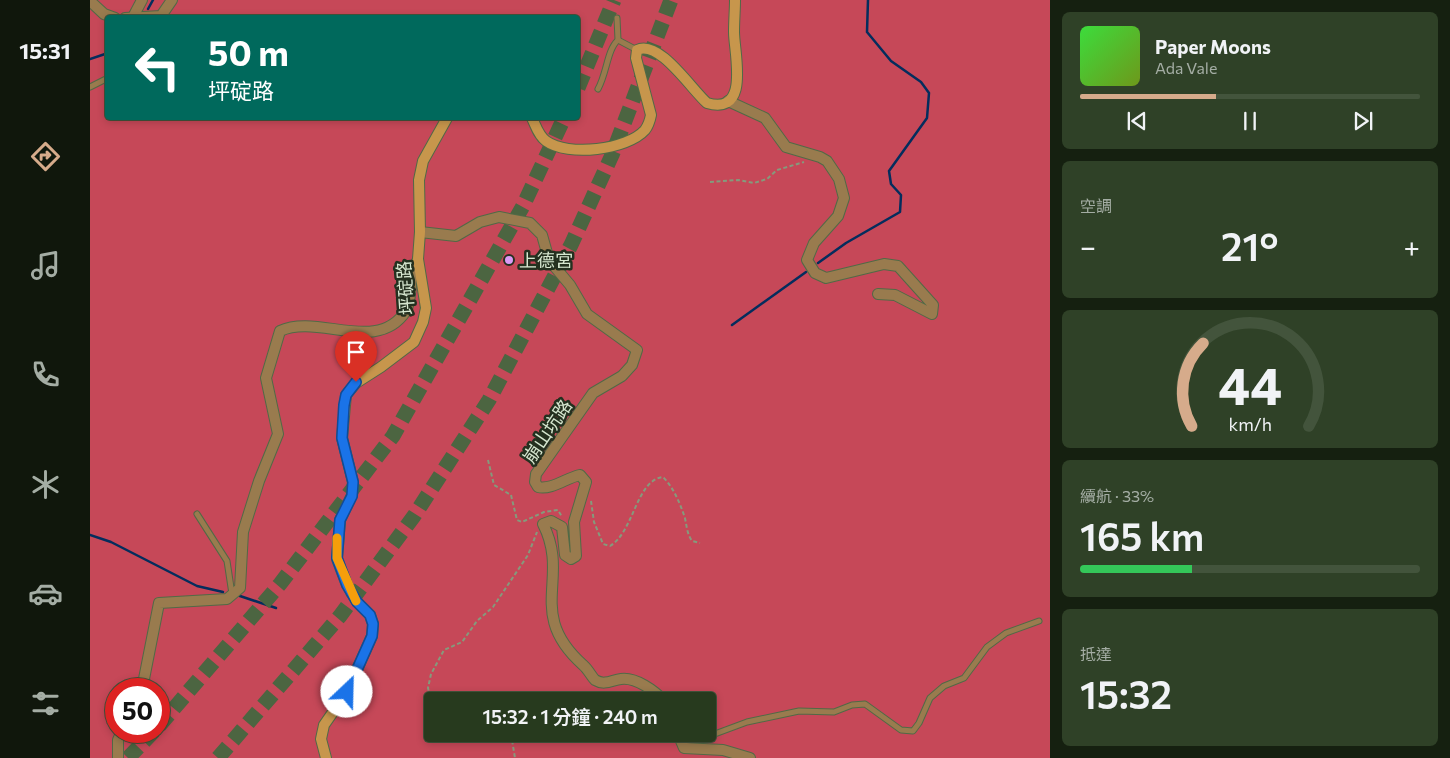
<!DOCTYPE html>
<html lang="zh-TW">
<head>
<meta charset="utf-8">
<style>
  :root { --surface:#273a1e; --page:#2f4127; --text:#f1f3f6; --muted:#a4ada4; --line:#43543c; --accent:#d6ab8b }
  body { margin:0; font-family:Commissioner,"Noto Sans TC",sans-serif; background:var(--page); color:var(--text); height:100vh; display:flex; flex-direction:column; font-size:19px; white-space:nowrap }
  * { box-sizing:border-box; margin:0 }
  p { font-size:16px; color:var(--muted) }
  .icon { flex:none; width:28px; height:28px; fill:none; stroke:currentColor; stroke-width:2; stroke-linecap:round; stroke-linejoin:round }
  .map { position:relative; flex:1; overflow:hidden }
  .sheet { display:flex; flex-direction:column; gap:12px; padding:12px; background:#152010; width:400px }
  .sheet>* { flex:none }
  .top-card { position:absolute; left:15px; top:15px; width:475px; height:105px; border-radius:5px; box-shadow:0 2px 8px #0003,0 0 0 1px var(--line); background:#00695c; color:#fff; overflow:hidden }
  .speed { position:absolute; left:15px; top:678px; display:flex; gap:10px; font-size:25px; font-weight:700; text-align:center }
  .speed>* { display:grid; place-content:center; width:65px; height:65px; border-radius:50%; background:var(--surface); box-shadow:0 2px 8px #0003,0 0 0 1px var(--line); line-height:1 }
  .speed .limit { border:8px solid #d22; background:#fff; color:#111 }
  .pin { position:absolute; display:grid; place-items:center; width:42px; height:42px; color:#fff; margin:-51px -21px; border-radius:50% 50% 50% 0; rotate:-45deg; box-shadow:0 0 5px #0007 }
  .pin .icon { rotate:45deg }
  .me { position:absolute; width:55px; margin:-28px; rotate:24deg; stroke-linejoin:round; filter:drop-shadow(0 0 4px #0008) }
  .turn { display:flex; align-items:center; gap:18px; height:105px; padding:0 20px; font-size:22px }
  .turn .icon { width:65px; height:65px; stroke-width:2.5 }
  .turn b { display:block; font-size:35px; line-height:42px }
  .big { font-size:38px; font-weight:600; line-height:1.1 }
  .sheet .tile { flex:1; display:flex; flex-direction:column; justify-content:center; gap:8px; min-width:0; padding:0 18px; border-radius:8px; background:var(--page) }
  .sheet .dial { align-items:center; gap:0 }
  .dial svg { height:130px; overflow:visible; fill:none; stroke:var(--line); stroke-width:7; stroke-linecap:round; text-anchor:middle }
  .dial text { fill:var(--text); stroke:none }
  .song { display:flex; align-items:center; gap:15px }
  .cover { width:60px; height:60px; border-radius:8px; background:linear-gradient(135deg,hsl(120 70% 55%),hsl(80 70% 35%)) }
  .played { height:5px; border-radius:2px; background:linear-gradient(90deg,var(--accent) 40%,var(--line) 40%) }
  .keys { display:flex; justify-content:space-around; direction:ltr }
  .heat { display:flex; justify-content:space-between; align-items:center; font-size:28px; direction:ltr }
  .charge { height:8px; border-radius:4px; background:linear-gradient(90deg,#34c759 33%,var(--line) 0) }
  .trip { position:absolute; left:334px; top:692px; width:292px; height:50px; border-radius:5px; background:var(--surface); box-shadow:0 2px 8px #0003,0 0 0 1px var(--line); font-weight:600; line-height:50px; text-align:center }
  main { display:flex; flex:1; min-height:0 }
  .dock { display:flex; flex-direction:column; width:90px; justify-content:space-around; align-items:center; background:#10170c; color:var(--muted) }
  .dock .icon { width:35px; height:35px }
  .dock .active { color:var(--accent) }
  .dock b { font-size:22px; color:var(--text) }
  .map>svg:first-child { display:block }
</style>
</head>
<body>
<main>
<nav class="dock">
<b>15:31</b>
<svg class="icon active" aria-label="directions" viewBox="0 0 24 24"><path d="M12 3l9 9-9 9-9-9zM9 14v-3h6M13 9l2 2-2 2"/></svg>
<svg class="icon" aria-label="music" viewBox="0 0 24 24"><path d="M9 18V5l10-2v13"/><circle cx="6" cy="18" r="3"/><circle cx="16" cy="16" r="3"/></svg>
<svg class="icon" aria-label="phone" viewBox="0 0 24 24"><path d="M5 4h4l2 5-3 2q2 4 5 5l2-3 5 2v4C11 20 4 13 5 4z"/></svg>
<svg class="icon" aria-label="climate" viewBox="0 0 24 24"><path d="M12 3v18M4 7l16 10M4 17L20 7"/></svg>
<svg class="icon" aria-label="car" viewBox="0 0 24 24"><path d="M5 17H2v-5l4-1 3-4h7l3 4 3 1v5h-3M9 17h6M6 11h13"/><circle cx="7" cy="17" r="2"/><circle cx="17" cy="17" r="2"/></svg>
<svg class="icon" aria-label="filters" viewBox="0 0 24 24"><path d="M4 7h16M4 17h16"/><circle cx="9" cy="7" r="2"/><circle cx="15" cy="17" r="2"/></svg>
</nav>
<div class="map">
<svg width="960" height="758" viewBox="0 0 960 758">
  <rect width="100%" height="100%" fill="#344e28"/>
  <path fill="#c64858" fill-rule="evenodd" d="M0,0H960V758H0ZM18,18H488V118H18ZM26,689H69V731H26ZM342,701H618V734H342Z"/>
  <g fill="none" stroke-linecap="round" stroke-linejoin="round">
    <g stroke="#042d5d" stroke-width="2.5">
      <path d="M58,9L63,0"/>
      <path d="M0,59L18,53"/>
      <path d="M728,263L756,243L810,212L811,195L801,184L799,171L837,118L839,93L831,82L801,61L777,32L778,0"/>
      <path d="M642,325L716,272"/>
      <path d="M0,535L21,542L107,586L133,592"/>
      <path d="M150,596L186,608"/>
    </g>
    <g stroke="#4c6541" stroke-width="15" stroke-dasharray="15 8" stroke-linecap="butt">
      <path d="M488,88L524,0"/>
      <path d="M69,726L190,584L303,436L433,206L474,118"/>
      <path d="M38,758L64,731"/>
      <path d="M128,758L250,616L324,516L399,400L481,245L522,155L581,0"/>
    </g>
    <defs>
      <g id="lane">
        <path d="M528,40L547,50"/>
        <path d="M0,87L18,78"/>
        <path d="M508,89C517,73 517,50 528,40L527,18"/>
        <path d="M107,514L137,561L142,594"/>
        <path d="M592,742L614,738L657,722L709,711L744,712L762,705L775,704L811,730L823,731L829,723L840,698L854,686L874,678L897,647L916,633L949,621"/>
      </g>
      <g id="street">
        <path d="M0,1L14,14L25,18"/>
        <path d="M43,17L52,0"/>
        <path d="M35,18L71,16L82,0"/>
        <path d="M638,101L675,118L696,147L730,157L737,161L749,179L754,198L748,216L724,243L717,260L725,273L736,278L794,264L808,266L843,305L842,314L805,295L788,294"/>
        <path d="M330,232L366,236L390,222L409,217L440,223L452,235L459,260L480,285L497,314L547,350L542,365L532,376L503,393L446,474L445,482L448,487C462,490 476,478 490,475L496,482L484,522L486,556L481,559L475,555L472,527L461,521L453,524C481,579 435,613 493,665C498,669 501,676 505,680C515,686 522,680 531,679C546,677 565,691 574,701"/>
        <path d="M52,689L69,603L137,599L150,588L153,532L169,481L188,434L176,378L190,331C228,313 287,355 316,311C321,302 320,287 322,277C323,271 326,265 328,259"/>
        <path d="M588,734L594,748L633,750L660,758"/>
        <path d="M28,758V740L32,731"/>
      </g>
      <g id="secondary">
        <path d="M442,118C446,126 448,135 456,141C478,157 537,150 555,130C558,126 560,120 561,115L546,58L547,50C569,39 601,89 617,103C661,116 644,53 644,32C644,21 645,10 645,0"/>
        <path d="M236,758L231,739L234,725L257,692L282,636L283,624L280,615L267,602L257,585L247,559L250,520L262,495L263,482L252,438L256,395L266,383L291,367L324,342L333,322L336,308L328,259L330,232L329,180L333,161L357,118"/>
      </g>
    </defs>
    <use href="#lane" stroke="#516a46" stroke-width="7"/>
    <use href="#street" stroke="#516a46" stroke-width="12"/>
    <use href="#secondary" stroke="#516a46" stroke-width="12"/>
    <g stroke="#859a7c" stroke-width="2" stroke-dasharray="4 2.5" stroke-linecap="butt">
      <path d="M620,182L648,180L664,183L677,179L687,170L714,162"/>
      <path d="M398,460L404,485L421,495L427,520L432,522L454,512L468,510L472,517"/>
      <path d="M501,501L504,522L513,544L520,546C544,532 546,480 573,477C583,487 589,501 594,515C597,524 596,532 602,541L610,543"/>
      <path d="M342,703L338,688L341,674L354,650L372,642L387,621L403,607L438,555L447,532"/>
      <path d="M421,734L425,758"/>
    </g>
    <use href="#lane" stroke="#997b4e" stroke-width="5"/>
    <use href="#street" stroke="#997b4e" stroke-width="10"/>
    <use href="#secondary" stroke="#c7964c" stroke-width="10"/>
  </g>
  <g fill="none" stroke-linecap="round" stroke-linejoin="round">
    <defs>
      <path id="route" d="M257,692L282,636L283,624L280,615L267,602L257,585L247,558L250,520L262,496L263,482L252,438L254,405L256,395L266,382"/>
    </defs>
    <use href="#route" stroke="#114b97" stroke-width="12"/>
    <use href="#route" stroke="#1a73e8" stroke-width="9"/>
    <path stroke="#f59e0b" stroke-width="9" d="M247,538V558L266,601"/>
  </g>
  <circle fill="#db99f5" stroke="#24301f" stroke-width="2" cx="419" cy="260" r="5"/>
  <g text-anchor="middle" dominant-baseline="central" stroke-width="5" stroke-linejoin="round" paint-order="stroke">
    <g font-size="18" fill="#d7e7d0" stroke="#24301f" text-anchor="start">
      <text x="429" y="260">上德宮</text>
    </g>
    <g font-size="18" fill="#d7e7d0" stroke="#24301f">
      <text transform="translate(315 288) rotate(-94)">坪碇路</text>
      <text transform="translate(457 431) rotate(-56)">崩山坑路</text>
    </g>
  </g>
</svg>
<div class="speed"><div class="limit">50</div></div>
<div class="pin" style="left:266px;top:382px;background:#d93025"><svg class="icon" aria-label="arrive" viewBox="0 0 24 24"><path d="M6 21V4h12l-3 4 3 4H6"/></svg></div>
<svg class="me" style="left:257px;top:692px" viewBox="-20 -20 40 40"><circle r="19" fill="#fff"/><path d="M0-13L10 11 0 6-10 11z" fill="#1a73e8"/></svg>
<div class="trip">15:32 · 1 分鐘 · 240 m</div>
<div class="top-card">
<div class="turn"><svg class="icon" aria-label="left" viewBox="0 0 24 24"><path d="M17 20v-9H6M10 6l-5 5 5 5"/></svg><div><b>50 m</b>坪碇路</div></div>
</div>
</div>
<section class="sheet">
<div class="tile">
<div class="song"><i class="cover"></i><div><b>Paper Moons</b><p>Ada Vale</p></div></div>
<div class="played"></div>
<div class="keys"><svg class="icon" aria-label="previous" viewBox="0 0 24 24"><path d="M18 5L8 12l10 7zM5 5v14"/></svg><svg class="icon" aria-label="pause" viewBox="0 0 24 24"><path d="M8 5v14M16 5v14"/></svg><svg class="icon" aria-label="next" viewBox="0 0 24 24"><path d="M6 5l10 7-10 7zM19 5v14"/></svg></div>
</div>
<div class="tile"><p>空調</p>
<div class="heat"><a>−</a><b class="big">21°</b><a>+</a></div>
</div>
<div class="tile dial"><svg viewBox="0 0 100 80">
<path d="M14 69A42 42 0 1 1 86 69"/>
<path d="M14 69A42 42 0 0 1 21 18" stroke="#d6ab8b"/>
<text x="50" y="56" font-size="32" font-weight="700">44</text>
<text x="50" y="72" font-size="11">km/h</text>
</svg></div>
<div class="tile"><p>續航 · 33%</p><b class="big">165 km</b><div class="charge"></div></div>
<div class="tile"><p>抵達</p><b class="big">15:32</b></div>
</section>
</main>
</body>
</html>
